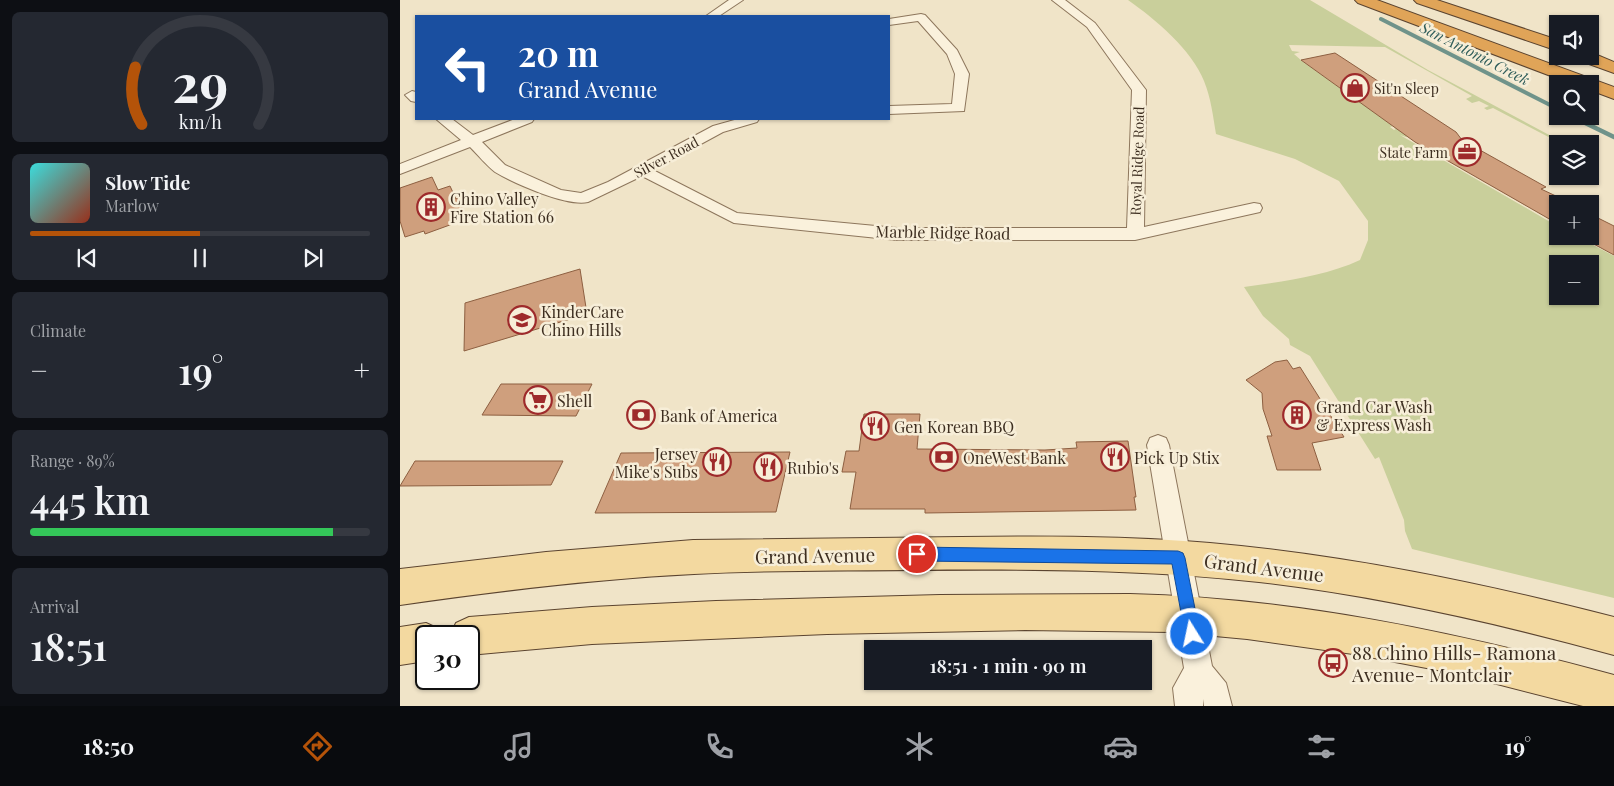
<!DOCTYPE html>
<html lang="en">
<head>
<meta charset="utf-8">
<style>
  :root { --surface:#171b24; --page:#242831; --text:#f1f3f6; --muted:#9ea1a6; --line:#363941; --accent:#b45309 }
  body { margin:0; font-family:"Playfair Display",serif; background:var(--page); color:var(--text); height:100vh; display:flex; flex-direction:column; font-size:19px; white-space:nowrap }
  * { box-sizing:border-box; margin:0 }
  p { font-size:16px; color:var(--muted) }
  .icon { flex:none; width:28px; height:28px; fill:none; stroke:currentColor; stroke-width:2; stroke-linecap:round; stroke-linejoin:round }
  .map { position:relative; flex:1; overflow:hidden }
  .details { display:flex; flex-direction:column; gap:12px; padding:12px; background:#0d0f14; width:400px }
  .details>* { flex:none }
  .hud { position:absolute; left:15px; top:15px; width:475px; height:105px; border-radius:0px; box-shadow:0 1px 4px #0004; background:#1a4fa0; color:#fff; overflow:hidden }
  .controls { position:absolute; left:1149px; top:15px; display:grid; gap:10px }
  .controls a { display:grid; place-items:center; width:50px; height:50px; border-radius:0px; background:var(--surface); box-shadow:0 1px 4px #0004; font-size:25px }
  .speed { position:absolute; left:15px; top:625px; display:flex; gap:10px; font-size:25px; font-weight:700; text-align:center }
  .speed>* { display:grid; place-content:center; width:65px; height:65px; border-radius:50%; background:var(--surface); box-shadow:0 1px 4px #0004; line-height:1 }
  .speed .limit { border:2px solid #111; border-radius:8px; background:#fff; color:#111 }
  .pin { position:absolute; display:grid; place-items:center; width:42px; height:42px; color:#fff; margin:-21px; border:2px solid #fff; border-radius:50%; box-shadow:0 1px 5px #0007 }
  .me { position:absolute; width:55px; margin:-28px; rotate:350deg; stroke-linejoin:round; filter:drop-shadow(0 0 4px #0008) }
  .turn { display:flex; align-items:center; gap:18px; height:105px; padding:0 20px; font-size:22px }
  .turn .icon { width:65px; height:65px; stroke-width:2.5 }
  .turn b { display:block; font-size:35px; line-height:42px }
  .big { font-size:38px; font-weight:600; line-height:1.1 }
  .details .card { flex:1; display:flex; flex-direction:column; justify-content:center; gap:8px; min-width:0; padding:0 18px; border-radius:8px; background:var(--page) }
  .details .dial { align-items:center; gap:0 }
  .dial svg { height:130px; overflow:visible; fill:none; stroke:var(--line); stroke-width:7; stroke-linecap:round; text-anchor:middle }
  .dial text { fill:var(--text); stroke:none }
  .song { display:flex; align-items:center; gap:15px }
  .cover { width:60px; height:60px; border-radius:8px; background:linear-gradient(135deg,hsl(180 70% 55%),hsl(10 70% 35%)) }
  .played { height:5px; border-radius:2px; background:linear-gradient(90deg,var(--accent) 50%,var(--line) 50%) }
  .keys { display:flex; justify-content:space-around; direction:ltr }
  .heat { display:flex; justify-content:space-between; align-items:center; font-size:28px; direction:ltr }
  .charge { height:8px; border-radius:4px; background:linear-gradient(90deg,#34c759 89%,var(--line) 0) }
  .trip { position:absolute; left:464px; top:640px; width:288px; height:50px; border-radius:0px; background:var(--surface); box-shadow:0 1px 4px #0004; font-weight:600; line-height:50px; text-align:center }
  .dock { display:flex; height:80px; justify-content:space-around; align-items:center; background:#090b0e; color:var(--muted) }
  .dock .icon { width:35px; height:35px }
  .dock .current { color:var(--accent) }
  .dock b { font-size:22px; color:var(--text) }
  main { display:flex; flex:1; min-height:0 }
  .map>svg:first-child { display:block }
</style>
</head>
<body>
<main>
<section class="details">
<div class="card dial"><svg viewBox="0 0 100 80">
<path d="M14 69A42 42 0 1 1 86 69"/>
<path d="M14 69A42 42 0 0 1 10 34" stroke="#b45309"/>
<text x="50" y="56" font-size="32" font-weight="700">29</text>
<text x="50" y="72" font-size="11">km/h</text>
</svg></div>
<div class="card">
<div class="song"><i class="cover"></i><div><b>Slow Tide</b><p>Marlow</p></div></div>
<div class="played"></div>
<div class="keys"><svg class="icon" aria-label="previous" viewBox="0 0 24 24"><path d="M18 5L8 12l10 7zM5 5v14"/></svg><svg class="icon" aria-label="pause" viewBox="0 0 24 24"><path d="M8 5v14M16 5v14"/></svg><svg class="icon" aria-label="next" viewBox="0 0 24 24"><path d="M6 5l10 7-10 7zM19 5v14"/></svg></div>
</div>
<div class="card"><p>Climate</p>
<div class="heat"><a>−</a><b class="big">19°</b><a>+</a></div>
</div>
<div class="card"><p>Range · 89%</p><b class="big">445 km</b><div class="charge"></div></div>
<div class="card"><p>Arrival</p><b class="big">18:51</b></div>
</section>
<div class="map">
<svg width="1214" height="706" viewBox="0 0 1214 706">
  <rect width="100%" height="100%" fill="#f0e4c8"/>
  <path fill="#c9cf9b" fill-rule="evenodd" d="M728,0H910L1028,70L1166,144H1162L1093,108L1087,110L1084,108L1089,106L1079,101L1072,103L1066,99L1072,96L985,47L889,45L892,51L900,52L894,54L902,61L993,126L990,127L994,130L996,129L994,128L1015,123L1018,132L1006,137L1000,135L1157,226L1158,236H1176L1214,256V598L1012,549L1005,531L1004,520L979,457L975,459L910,356L890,345L889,339L863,316L844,287C884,281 923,277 960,260L968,240V221L939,181L895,159L816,134C813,116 811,98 804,81C792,50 755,19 728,0ZM1158,264H1190V296H1158Z"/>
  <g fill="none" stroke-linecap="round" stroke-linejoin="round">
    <g stroke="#6f938a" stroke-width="4">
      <path d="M981,19L1158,109"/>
      <path d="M1172,116L1180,120"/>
    </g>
    <path stroke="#6f938a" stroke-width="4.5" d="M1177,119L1214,137"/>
  </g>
  <g fill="#cf9f7d" stroke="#8d5f41">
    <path d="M935,53L1056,132L1062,140L1146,187L1141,189L1158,197V224L1015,142L901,60Z"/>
    <path d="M32,177L38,190L50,186L56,199L58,198L65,216L57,219L58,222L25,234L24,231L5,237L0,221V188Z"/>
    <path d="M1190,214L1214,226V255L1190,242Z"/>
    <path d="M180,269L187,314L64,351L65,303Z"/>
    <path d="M887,360L893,369L900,367L944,437L912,443L921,470H877L867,436H872L863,409L862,393L846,380L875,362Z"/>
    <path d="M101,384H192L176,416L82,415Z"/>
    <path d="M464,414H520L517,449L645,450L677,448L676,442L728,441L736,497H734L736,510L525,513V509H450L456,472H442L446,451H459Z"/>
    <path d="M390,452L376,512L195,513L221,453Z"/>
    <path d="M15,461H163L151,485L0,486Z"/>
  </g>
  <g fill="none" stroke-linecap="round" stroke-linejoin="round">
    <defs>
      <g id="street">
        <path d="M329,0H343L319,16H306Z"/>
        <path d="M652,0H665L695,23L746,90L744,227L854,203L860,204L862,208L860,212L735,240H497L334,223L242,176L188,202C167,207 113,183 95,172C86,165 78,155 70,147L0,174V164L61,140L36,119H52L73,135L115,119H134L132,122L82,142L105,165L161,190L181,193L208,182L313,126L338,119H359L357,122L323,132L253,170L337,213L497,228H727L732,90L687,27Z"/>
        <path d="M521,14L525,15L557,50L569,74L564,111L489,114V106L552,104L555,74L547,54L518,21L489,25V19Z"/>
        <path d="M12,91L16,92V102L11,101L5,95Z"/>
        <path d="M758,435L766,438L769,445L812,666L826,683L832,706H804L803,699V706H775L773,688L784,668L747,445L750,438Z"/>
      </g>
      <g id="primary">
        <path d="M561,537C644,536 727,536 810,543C947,555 1081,583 1214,617V655C1097,623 979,596 859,582C742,569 626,569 509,570C437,571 365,570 294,574C195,579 97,591 0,605V569L146,552L293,540Z"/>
        <path d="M730,594C894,598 1056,632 1214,675V706H1183L1058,674L953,654L847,639L772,632L625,630L427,634L192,644L69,655V636H50L56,623L69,617L192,607L316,601L540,595Z"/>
        <path d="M26,623L39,629L42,636H26V661L0,665V627Z"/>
      </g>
      <g id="highway">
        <path d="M955,0H977L1214,87V99L1190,90V84H1172L958,3Z"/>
        <path d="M1014,0H1037L1158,40V51L1017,3Z"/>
        <path d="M1190,52L1214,62V73L1178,60L1176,56H1190Z"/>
      </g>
    </defs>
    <use href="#street" stroke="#8d765c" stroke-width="2"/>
    <use href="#primary" stroke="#5b4430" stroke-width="2"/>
    <use href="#highway" stroke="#5b4430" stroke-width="2"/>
    <use href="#street" fill="#faf1dc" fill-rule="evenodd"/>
    <use href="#primary" fill="#f3d9a0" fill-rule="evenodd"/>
    <use href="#highway" fill="#e0a458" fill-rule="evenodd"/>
  </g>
  <path fill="#1a73e8" stroke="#114b97" d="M517,547L778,551L783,553L785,558L800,634L798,640L792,642L787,640L785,634L772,564L517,561L512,559L510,554L512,549Z"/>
  <defs>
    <symbol id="shop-ring" viewBox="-11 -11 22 22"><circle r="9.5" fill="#f7eed8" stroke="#9e2a2b" stroke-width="1.5"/><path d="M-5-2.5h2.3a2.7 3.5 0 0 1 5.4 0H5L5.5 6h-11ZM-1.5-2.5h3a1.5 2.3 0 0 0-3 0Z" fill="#9e2a2b"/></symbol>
    <symbol id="office-ring" viewBox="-11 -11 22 22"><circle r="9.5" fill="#f7eed8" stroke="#9e2a2b" stroke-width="1.5"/><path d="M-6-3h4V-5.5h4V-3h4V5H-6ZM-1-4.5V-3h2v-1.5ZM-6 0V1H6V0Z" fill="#9e2a2b"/></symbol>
    <symbol id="building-ring" viewBox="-11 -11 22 22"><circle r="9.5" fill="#f7eed8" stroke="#9e2a2b" stroke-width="1.5"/><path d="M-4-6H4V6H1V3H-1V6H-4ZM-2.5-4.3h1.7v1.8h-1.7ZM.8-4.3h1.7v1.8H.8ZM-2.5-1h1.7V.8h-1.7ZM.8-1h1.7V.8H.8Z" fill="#9e2a2b"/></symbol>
    <symbol id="school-ring" viewBox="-11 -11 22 22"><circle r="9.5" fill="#f7eed8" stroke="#9e2a2b" stroke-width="1.5"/><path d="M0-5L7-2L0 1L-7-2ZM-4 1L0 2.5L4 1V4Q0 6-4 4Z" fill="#9e2a2b"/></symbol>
    <symbol id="supermarket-ring" viewBox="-11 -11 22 22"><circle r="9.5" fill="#f7eed8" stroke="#9e2a2b" stroke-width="1.5"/><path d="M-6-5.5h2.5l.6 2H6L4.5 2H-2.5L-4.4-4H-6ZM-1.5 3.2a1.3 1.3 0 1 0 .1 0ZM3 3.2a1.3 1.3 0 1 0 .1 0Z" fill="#9e2a2b"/></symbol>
    <symbol id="bank-ring" viewBox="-11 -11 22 22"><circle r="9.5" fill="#f7eed8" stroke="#9e2a2b" stroke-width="1.5"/><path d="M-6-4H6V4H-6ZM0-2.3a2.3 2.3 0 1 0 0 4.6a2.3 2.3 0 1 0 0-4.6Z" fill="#9e2a2b"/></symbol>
    <symbol id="restaurant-ring" viewBox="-11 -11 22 22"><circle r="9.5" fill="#f7eed8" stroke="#9e2a2b" stroke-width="1.5"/><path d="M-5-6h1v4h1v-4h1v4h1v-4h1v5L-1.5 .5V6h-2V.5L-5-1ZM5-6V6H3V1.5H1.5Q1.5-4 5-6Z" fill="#9e2a2b"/></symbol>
    <symbol id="bus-ring" viewBox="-11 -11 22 22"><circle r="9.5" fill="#f7eed8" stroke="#9e2a2b" stroke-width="1.5"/><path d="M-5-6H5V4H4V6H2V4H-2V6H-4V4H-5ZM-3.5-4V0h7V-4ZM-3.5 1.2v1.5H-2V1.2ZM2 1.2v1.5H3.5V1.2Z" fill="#9e2a2b"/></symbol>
  </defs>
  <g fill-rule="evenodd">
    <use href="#shop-ring" x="939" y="72" width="32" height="32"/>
    <use href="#office-ring" x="1051" y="136" width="32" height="32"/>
    <use href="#building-ring" x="15" y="191" width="32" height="32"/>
    <use href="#school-ring" x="106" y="304" width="32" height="32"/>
    <use href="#supermarket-ring" x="122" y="384" width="32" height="32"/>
    <use href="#bank-ring" x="225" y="399" width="32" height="32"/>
    <use href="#building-ring" x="881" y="399" width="32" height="32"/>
    <use href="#restaurant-ring" x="459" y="410" width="32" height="32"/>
    <use href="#bank-ring" x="528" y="441" width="32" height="32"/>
    <use href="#restaurant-ring" x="699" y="441" width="32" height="32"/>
    <use href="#restaurant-ring" x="301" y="446" width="32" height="32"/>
    <use href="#restaurant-ring" x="352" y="451" width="32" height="32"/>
    <use href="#bus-ring" x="917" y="647" width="32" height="32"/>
  </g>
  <g text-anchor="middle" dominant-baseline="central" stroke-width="5" stroke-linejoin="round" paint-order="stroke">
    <g font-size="14" fill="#3d2e20" stroke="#f7eed8" text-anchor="start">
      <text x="974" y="88">Sit'n Sleep</text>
      <text x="1048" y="152" text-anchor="end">State Farm</text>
    </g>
    <g font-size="14" fill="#3d2e20" stroke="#f7eed8">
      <text transform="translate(266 157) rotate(-28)">Silver Road</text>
      <text transform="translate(737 161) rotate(-88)">Royal Ridge Road</text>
    </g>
    <g font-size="15" font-style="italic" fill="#2f5d5a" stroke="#f7eed8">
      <text transform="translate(1075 53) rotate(27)">San Antonio Creek</text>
    </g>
    <g font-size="16" fill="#3d2e20" stroke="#f7eed8" text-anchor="start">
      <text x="50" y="198">Chino Valley<tspan x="50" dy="18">Fire Station 66</tspan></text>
      <text x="141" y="311">KinderCare<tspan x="141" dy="18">Chino Hills</tspan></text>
      <text x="157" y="400">Shell</text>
      <text x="916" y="406">Grand Car Wash<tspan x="916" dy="18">&amp; Express Wash</tspan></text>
      <text x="260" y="415">Bank of America</text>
      <text x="494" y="426">Gen Korean BBQ</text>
      <text x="298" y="453" text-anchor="end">Jersey<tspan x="298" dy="18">Mike's Subs</tspan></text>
      <text x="563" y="457">OneWest Bank</text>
      <text x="734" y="457">Pick Up Stix</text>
      <text x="387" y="467">Rubio's</text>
    </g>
    <g font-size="16" fill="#3d2e20" stroke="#f7eed8">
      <text transform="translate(543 232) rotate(1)">Marble Ridge Road</text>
    </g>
    <g font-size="19" fill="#3d2e20" stroke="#f7eed8">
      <text transform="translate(415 555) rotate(-1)">Grand Avenue</text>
      <text transform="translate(864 567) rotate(7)">Grand Avenue</text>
    </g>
    <g font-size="19" fill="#3d2e20" stroke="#f7eed8" text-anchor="start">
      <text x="952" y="652">88 Chino Hills- Ramona<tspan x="952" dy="22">Avenue- Montclair</tspan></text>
    </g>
  </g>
</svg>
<div class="controls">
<a><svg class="icon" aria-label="sound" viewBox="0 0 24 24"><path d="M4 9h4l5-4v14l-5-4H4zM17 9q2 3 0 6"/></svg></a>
<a><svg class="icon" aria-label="search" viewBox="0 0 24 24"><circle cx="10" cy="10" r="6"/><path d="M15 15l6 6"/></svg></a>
<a><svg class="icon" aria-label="layers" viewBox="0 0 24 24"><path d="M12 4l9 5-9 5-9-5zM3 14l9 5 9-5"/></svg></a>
<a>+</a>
<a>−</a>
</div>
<div class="speed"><div class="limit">30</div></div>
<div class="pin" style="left:517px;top:554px;background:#d93025"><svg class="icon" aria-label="arrive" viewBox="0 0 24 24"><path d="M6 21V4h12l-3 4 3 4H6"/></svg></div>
<svg class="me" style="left:792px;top:634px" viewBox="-20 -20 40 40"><circle r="17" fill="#1a73e8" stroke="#fff" stroke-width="3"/><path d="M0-11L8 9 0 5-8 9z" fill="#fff"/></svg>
<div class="trip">18:51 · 1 min · 90 m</div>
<div class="hud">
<div class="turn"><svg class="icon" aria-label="left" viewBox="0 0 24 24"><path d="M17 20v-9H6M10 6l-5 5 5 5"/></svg><div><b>20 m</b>Grand Avenue</div></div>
</div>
</div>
</main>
<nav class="dock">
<b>18:50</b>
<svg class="icon current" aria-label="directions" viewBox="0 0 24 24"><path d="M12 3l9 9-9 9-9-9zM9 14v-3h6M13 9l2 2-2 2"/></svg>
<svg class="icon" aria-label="music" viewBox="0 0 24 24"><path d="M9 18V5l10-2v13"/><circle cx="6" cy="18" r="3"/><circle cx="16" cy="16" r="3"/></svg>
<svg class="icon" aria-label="phone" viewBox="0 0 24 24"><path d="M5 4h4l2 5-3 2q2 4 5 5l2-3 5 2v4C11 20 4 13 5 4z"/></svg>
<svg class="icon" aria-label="climate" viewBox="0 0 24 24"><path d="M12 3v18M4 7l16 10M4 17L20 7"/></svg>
<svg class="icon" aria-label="car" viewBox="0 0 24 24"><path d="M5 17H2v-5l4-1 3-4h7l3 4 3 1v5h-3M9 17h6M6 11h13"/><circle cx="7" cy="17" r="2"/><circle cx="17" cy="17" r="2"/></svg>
<svg class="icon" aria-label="filters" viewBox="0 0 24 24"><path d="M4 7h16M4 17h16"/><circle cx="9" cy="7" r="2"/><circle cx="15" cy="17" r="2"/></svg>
<b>19°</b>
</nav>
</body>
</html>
